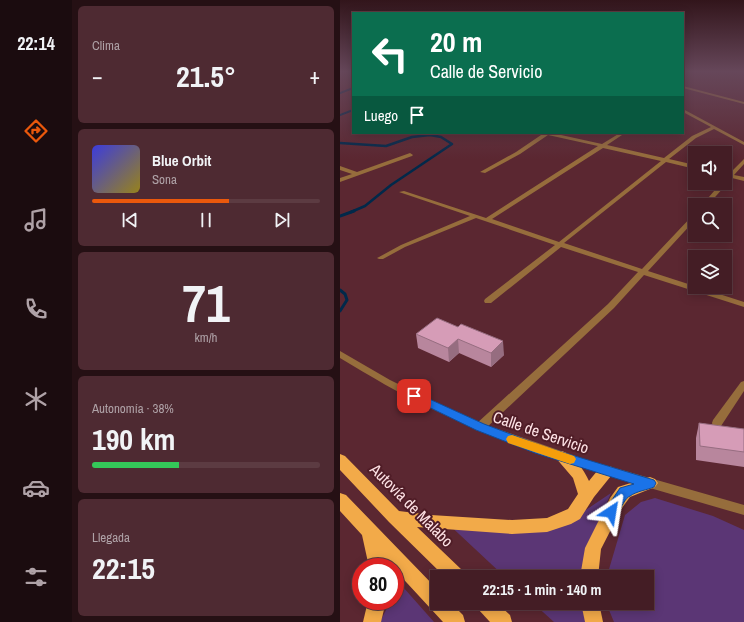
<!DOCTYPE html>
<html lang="es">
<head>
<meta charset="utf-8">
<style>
  :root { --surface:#441d25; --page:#4e2a32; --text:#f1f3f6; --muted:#afa2a7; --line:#5c3b42; --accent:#ea580c }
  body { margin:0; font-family:"Archivo Narrow",sans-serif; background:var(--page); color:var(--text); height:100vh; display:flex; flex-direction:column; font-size:15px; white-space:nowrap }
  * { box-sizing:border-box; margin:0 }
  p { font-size:13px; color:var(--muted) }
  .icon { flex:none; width:22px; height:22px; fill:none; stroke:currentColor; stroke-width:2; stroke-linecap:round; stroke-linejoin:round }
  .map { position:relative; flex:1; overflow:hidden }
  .drawer { display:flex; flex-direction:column; gap:6px; padding:6px; background:#251014; width:268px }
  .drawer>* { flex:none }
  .hud { position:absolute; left:12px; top:12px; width:332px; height:122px; border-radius:0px; box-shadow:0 2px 10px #0003,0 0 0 1px var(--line); background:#0b6e4f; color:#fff; overflow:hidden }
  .tools { position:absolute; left:348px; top:146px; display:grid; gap:8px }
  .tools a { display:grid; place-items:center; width:44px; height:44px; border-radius:0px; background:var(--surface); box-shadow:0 2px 10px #0003,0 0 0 1px var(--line); font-size:20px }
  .speed { position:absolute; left:12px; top:558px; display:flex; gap:8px; font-size:20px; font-weight:700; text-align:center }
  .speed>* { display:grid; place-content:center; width:52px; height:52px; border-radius:50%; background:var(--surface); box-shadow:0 2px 10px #0003,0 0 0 1px var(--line); line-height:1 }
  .speed .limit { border:6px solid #d22; background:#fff; color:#111 }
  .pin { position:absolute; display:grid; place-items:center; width:34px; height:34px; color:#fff; margin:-17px; border-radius:8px; box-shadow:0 2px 6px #0006 }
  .me { position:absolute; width:44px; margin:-22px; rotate:33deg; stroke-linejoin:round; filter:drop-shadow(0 0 3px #0008) }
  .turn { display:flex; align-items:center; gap:14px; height:84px; padding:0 12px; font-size:18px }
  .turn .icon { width:52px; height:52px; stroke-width:2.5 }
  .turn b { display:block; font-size:28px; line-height:34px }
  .then { display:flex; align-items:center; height:38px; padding:0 12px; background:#0003; gap:8px; font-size:15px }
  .big { font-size:30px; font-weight:700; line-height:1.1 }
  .drawer .card { flex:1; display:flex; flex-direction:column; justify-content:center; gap:6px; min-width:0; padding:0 14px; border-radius:6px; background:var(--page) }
  .drawer .dial { align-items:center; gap:0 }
  .dial b { font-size:52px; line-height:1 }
  .song { display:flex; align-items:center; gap:12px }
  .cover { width:48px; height:48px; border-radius:6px; background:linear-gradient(135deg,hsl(240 70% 55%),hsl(50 70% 35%)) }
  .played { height:4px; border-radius:2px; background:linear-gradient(90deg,var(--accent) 60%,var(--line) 60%) }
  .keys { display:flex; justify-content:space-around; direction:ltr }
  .heat { display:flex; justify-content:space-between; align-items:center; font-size:22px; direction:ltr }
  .charge { height:6px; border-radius:3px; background:linear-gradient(90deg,#34c759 38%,var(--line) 0) }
  .trip { position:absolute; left:90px; top:570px; width:224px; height:40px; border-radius:0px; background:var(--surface); box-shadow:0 2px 10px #0003,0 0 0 1px var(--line); font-weight:700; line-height:40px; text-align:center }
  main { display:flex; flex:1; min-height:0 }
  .tabs { display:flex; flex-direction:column; width:72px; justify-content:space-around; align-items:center; background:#1b0c0f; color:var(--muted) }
  .tabs .icon { width:28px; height:28px }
  .tabs .on { color:var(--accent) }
  .tabs b { font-size:18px; color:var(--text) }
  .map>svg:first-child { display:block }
</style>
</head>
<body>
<main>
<nav class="tabs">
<b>22:14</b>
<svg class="icon on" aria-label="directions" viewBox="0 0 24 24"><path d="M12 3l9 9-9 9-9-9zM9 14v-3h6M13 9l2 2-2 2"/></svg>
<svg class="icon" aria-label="music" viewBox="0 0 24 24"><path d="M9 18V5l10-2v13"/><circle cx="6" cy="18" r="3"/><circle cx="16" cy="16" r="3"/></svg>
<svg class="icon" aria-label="phone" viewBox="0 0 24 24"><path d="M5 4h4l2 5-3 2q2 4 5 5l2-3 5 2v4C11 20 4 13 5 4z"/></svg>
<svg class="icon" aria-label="climate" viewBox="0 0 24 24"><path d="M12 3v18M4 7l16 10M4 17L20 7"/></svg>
<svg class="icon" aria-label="car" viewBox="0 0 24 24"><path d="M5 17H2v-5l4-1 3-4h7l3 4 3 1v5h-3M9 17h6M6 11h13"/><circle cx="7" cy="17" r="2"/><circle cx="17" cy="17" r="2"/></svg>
<svg class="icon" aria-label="filters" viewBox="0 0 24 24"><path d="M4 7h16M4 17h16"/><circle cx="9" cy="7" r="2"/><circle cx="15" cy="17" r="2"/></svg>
</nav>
<section class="drawer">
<div class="card"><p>Clima</p>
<div class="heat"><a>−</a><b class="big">21.5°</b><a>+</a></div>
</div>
<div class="card">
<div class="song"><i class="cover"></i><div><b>Blue Orbit</b><p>Sona</p></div></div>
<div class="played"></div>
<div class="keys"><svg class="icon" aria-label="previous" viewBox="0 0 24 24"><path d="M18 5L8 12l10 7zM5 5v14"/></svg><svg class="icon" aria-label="pause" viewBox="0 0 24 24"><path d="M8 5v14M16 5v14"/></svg><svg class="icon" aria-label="next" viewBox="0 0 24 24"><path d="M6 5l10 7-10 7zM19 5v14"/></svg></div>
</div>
<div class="card dial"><b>71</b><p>km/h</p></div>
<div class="card"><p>Autonomía · 38%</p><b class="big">190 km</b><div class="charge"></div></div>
<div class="card"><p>Llegada</p><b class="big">22:15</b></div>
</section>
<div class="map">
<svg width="404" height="622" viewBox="0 0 404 622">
  <rect width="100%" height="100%" fill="#5b2731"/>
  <g fill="#5b3675">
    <path d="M271,493L243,561L244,577H165L104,520L219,528Z"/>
    <path d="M315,498L373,516L404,530V622H274L269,610L268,603H307V577L267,576L285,515L301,502Z"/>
    <path d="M55,578L94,622H40L47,608V601H55Z"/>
    <path d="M193,603H247L249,622H214Z"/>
  </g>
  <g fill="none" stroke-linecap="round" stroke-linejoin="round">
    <g stroke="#01294a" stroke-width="2">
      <path d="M0,93L13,88"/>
      <path d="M0,115L13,110"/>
    </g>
    <path stroke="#01294a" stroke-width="2.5" d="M0,143L46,146L72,137L90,135L101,137L112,144L51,185L25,206L11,212"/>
    <g stroke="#01294a" stroke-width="3">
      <path d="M0,216L14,211"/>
      <path d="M0,290L5,294L7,300L0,311"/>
    </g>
    <g fill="#966d3c" fill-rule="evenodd">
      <path d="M343,86L404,102V104L343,88Z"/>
      <path d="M343,109L404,142V145L374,129L356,138L329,159L355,165V169L326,162L224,243L302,269L353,215L355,214V220L308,271L404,302V307L304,275L274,308L144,430L140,431L136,430L135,427L136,424L268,304L298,272L221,247L151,303H145L144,301L145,299L215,245L136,218L65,247L43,259H39L37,258L39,257L61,245L130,216L59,192L64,191L146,218L258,146L208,135L180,154L145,173L140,172L176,152L204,133H212L262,144L280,133H285L267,145L324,158L352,136L371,127L343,112ZM263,148L321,161L219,242L152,219Z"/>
      <path d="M70,153L73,155L72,156L0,182V178L12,174L0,170V166L17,172Z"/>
      <path d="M404,159V164L394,175L404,177V181L392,178L368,205H362L381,183H385V179L387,176L385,175L386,174H389Z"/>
      <path d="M404,381V391L381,426L377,427L373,426L372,423L373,420L401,382Z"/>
    </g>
    <path fill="#966d3c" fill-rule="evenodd" d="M0,351L50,380L99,404L149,426L247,460L404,505V515C299,485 192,456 92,409C60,394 30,376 0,358Z"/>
    <g fill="#f2aa49" fill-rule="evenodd">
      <path d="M222,451C234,455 244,470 249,481C256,473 261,463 272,467L275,471L254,497L240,519L231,524L207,532L172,534L77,527L123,571L126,577H105L49,522L0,470V454L5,456L59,511L91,515L172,520L207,518L228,509L238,494L233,478L215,457L217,453Z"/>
      <path d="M310,477L315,479L318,483L315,487L290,497L282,508L261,549L258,577H240L245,548L270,498L278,487Z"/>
      <path d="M0,493L6,495L97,589V603H111L123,615L125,622H103L55,570V567H52L45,559L47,567H29L22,535L0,511Z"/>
      <path d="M28,601H46L41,622H23Z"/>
      <path d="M135,603H157L170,615L172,622H150L138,609Z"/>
      <path d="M241,603H259L263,622H245Z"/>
    </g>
  </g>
  <g fill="#b8869d">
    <path d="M118,327L164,355L151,367L119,353L109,362L78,348L76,334Z"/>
    <path d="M359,423L404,429V467L356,460V438Z"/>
  </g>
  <g fill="#966d80">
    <path d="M118,339L119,353L109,362L108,348Z"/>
    <path d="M163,341L164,355L151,367V353Z"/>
  </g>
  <g fill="#d69cb7" stroke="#966d80">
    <path d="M97,318L118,327L121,324L163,341L151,353L118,339L108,348L76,334Z"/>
    <path d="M359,423L404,429V452L360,446Z"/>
  </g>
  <linearGradient id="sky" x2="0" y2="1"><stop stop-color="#32151b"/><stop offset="0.45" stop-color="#66475a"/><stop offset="1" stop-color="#66475a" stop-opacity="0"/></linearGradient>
  <rect width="404" height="159" fill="url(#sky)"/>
  <path fill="#1a73e8" stroke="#114b97" d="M74,392L144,424L202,446L314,480L316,483L314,487C307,490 297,491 290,496C280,501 281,521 266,516L264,512L280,488L294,484L195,453L136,430L70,398L69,396L70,393Z"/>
  <path fill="#f59e0b" d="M172,435L234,456L236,459L234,463L230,464L168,443L166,439L168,436Z"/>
  <g text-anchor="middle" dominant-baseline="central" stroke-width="4" stroke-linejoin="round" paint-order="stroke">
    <g font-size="16" fill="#fee2e5" stroke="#501d27">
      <text transform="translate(201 432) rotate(19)">Calle de Servicio</text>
      <text transform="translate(72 505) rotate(45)">Autovía de Malabo</text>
    </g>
  </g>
</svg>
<div class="tools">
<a><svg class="icon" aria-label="sound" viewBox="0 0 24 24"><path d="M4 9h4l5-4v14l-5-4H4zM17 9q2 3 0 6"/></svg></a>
<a><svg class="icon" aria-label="search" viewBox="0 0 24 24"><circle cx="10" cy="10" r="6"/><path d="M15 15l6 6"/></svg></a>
<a><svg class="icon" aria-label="layers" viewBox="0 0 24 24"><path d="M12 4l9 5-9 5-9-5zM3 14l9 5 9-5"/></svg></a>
</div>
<div class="speed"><div class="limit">80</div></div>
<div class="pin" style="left:74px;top:396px;background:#d93025"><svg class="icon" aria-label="arrive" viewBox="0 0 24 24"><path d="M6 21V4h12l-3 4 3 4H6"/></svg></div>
<svg class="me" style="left:271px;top:512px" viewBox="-20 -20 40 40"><path d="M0-17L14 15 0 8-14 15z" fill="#1a73e8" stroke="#fff" stroke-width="4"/></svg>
<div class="trip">22:15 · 1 min · 140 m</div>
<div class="hud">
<div class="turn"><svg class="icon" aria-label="left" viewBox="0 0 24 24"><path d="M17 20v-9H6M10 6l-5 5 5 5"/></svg><div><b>20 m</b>Calle de Servicio</div></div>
<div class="then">Luego<svg class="icon" aria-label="arrive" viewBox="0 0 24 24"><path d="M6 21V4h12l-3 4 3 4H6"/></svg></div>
</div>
</div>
</main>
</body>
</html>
